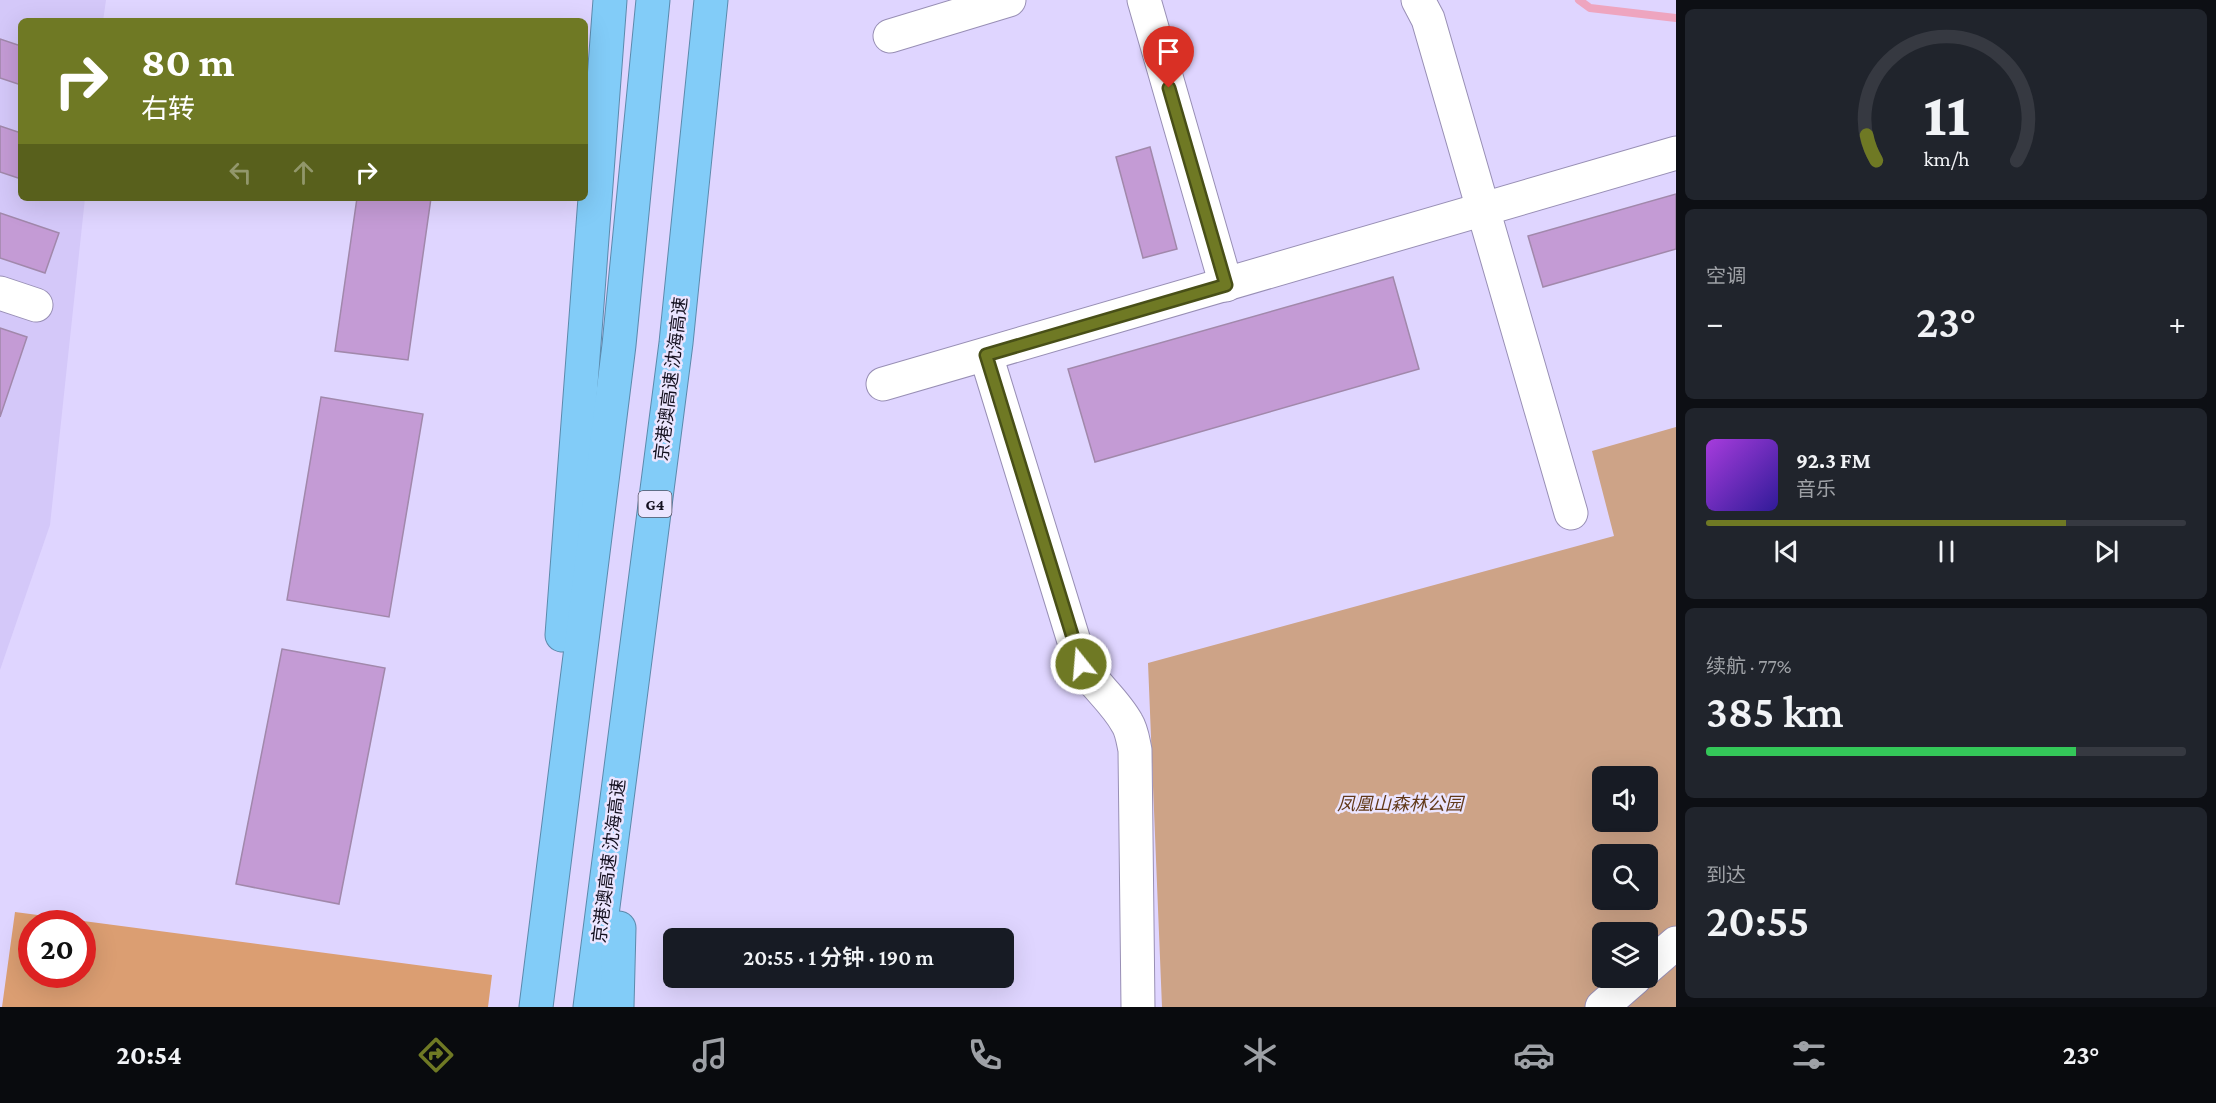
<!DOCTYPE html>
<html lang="zh">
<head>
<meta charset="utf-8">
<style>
  :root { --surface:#171b24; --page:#20242c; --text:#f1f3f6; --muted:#9ea1a6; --line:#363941; --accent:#6f7924 }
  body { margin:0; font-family:"Crimson Pro","Noto Sans SC",serif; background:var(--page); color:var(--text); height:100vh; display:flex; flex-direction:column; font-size:22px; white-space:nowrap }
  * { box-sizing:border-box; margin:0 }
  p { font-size:20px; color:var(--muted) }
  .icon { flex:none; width:33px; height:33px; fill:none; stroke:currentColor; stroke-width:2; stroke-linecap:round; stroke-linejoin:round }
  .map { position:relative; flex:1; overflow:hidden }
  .side { display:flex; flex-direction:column; gap:9px; padding:9px; background:#0d0f14; width:540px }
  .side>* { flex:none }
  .guide { position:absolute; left:18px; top:18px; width:570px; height:183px; border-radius:9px; box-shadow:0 6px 24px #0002; background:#6f7924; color:#fff; overflow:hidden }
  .tools { position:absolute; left:1592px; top:766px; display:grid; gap:12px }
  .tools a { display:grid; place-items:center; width:66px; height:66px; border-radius:9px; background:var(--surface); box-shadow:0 6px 24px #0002; font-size:30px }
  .speed { position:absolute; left:18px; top:910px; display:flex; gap:12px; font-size:30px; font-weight:700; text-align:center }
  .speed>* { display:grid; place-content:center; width:78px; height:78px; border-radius:50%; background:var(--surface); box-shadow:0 6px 24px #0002; line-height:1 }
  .speed .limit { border:9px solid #d22; background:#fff; color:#111 }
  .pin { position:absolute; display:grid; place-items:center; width:51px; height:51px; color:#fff; margin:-62px -26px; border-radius:50% 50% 50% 0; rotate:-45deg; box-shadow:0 0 6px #0007 }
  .pin .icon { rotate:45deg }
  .me { position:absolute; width:66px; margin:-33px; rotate:343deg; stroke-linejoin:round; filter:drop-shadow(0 0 4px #0008) }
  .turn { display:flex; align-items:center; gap:21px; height:126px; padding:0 24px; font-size:27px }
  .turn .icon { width:78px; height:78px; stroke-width:2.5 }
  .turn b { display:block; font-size:42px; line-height:51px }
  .lanes { display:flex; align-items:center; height:57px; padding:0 24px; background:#0003; justify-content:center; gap:30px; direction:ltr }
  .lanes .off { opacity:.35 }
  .big { font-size:45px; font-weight:600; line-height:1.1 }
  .side .widget { flex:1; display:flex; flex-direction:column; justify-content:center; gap:9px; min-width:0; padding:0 21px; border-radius:9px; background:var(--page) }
  .side .dial { align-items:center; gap:0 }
  .dial svg { height:156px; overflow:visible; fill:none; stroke:var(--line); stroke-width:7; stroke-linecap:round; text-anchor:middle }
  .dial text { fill:var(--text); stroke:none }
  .song { display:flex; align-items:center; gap:18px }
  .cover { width:72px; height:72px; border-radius:9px; background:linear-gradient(135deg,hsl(280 70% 55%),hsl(250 70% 35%)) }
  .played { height:6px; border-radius:3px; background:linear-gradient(90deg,var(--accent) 75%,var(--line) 75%) }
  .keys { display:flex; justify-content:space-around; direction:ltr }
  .heat { display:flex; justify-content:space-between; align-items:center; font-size:33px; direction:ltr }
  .charge { height:9px; border-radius:4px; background:linear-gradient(90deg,#34c759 77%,var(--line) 0) }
  .trip { position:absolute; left:663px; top:928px; width:351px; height:60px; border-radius:9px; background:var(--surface); box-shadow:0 6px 24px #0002; font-weight:600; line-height:60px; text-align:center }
  .tabs { display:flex; height:96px; justify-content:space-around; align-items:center; background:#090b0e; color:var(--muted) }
  .tabs .icon { width:42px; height:42px }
  .tabs .active { color:var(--accent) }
  .tabs b { font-size:27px; color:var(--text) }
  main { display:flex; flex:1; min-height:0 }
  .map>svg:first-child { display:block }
</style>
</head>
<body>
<main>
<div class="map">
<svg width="1676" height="1007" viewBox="0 0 1676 1007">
  <rect width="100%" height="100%" fill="#dfd5ff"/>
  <path fill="#d4c8f9" d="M0,0H106L103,21H21V198H85L50,525L0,670Z"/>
  <path fill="#cda387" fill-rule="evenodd" d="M1676,427V1007H1162L1148,663L1614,536L1592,451ZM1602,777H1647V822H1602ZM1602,855H1647V900H1602ZM1602,933H1647V978H1602Z"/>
  <path fill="#db9e72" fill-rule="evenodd" d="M15,912L492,975L488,1007H2ZM32,924H82V975H32Z"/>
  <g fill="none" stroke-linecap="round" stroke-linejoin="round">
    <path stroke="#eea5bf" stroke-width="8" d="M1579,0L1590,8L1676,18"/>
  </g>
  <g fill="#c49bd5" stroke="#a188ab" stroke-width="1.5">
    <path d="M0,39L21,46V85L0,78Z"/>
    <path d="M0,126L21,133V179L0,172Z"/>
    <path d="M1150,147L1177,249L1143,258L1116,157Z"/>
    <path d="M1676,194V249L1543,287L1528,236Z"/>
    <path d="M357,198H431L408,360L335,351Z"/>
    <path d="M0,213L59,233L45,273L0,258Z"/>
    <path d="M1393,277L1419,369L1095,462L1068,369Z"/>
    <path d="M0,328L27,337L0,417Z"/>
    <path d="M321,397L423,414L389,617L287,600Z"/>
    <path d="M282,649L385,668L339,904L236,884Z"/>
  </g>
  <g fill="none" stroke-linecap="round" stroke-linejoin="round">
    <defs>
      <g id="minor">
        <path d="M1144,0L1226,285"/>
        <path d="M1418,0L1428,19L1571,513"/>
        <path d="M890,36L1009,0"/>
        <path d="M0,293L36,305"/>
        <path d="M986,355L1081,664C1094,685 1115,701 1127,723C1132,731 1133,741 1135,750L1138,1007"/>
        <path d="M883,384L1676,153"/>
        <path d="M1647,968L1676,943"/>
        <path d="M1602,1007L1635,978"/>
      </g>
      <g id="highway">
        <path d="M562,635L610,0"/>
        <path d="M536,1007L619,345L653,0"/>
        <path d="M590,1007L676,343L711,0"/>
        <path d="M617,1007L619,928"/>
      </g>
    </defs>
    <use href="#minor" stroke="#988fb5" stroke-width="35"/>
    <use href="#highway" stroke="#5c8aac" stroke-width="35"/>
    <use href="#minor" stroke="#fff" stroke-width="33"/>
    <use href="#highway" stroke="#82ccf8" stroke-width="33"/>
  </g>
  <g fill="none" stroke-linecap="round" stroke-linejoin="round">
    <defs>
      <path id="route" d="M1081,664L986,355L1226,285L1169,88"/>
    </defs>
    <use href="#route" stroke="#484f17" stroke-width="15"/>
    <use href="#route" stroke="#6f7924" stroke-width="10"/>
  </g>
  <g text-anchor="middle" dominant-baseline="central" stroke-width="5" stroke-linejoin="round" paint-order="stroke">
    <rect fill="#ebe5ff" stroke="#545062" stroke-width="1.5" x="638.5" y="491" width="33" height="26" rx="4.5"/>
    <g font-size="16" font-weight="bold" fill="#14101f">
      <text x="655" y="504">G4</text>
    </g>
    <g font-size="18" fill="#14101f" stroke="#ebe5ff">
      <text transform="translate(671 379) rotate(-83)">京港澳高速 沈海高速</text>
      <text transform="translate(609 861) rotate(-83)">京港澳高速 沈海高速</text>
    </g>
    <g font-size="18" font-style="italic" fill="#623919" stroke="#ebe5ff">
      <text x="1400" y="804">凤凰山森林公园</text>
    </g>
  </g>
</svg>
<div class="tools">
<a><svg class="icon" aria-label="sound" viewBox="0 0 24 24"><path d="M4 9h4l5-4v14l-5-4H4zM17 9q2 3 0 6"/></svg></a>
<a><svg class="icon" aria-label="search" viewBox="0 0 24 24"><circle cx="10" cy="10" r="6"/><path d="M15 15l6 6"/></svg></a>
<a><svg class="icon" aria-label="layers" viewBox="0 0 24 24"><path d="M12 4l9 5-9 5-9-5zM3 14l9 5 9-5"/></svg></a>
</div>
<div class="speed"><div class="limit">20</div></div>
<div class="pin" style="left:1169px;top:88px;background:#d93025"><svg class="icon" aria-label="arrive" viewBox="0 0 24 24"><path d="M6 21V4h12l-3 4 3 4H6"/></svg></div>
<svg class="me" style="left:1081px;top:664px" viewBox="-20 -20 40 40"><circle r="17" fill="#6f7924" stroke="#fff" stroke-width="3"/><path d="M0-11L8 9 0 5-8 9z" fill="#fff"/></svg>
<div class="trip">20:55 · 1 分钟 · 190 m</div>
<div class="guide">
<div class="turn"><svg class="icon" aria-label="right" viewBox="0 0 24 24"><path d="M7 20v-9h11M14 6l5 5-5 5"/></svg><div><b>80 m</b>右转</div></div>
<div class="lanes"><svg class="icon off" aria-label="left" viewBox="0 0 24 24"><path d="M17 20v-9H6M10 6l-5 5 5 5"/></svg><svg class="icon off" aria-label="ahead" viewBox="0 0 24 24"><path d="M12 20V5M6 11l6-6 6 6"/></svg><svg class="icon" aria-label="right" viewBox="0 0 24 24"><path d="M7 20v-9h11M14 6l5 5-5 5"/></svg></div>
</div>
</div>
<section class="side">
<div class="widget dial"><svg viewBox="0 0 100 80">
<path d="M14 69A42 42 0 1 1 86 69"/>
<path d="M14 69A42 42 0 0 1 9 56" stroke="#6f7924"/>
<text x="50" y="56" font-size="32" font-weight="700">11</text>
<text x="50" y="72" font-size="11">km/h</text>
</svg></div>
<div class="widget"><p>空调</p>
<div class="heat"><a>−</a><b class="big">23°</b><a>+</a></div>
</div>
<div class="widget">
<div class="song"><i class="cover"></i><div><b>92.3 FM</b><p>音乐</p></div></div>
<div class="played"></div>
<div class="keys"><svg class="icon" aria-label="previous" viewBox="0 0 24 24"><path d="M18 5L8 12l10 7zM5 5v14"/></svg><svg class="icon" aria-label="pause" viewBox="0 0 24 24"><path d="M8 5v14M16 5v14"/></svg><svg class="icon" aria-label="next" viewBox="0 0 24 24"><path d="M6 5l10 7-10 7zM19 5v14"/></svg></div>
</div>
<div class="widget"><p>续航 · 77%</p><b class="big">385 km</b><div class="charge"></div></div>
<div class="widget"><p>到达</p><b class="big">20:55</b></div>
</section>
</main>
<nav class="tabs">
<b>20:54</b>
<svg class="icon active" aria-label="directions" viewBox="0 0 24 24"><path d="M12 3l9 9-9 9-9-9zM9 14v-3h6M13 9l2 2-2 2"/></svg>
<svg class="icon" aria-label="music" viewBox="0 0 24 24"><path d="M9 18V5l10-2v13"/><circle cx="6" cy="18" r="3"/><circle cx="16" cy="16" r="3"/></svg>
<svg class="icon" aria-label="phone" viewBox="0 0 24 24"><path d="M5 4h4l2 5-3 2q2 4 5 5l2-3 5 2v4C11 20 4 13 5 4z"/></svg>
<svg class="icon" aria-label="climate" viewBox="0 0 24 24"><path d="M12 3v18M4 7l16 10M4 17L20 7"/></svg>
<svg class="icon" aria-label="car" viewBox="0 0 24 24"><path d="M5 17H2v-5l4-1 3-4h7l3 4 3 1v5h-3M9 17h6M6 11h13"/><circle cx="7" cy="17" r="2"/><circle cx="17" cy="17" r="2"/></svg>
<svg class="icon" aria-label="filters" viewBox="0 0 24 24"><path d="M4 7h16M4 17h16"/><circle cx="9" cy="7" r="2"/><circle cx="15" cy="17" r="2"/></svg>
<b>23°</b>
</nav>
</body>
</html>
